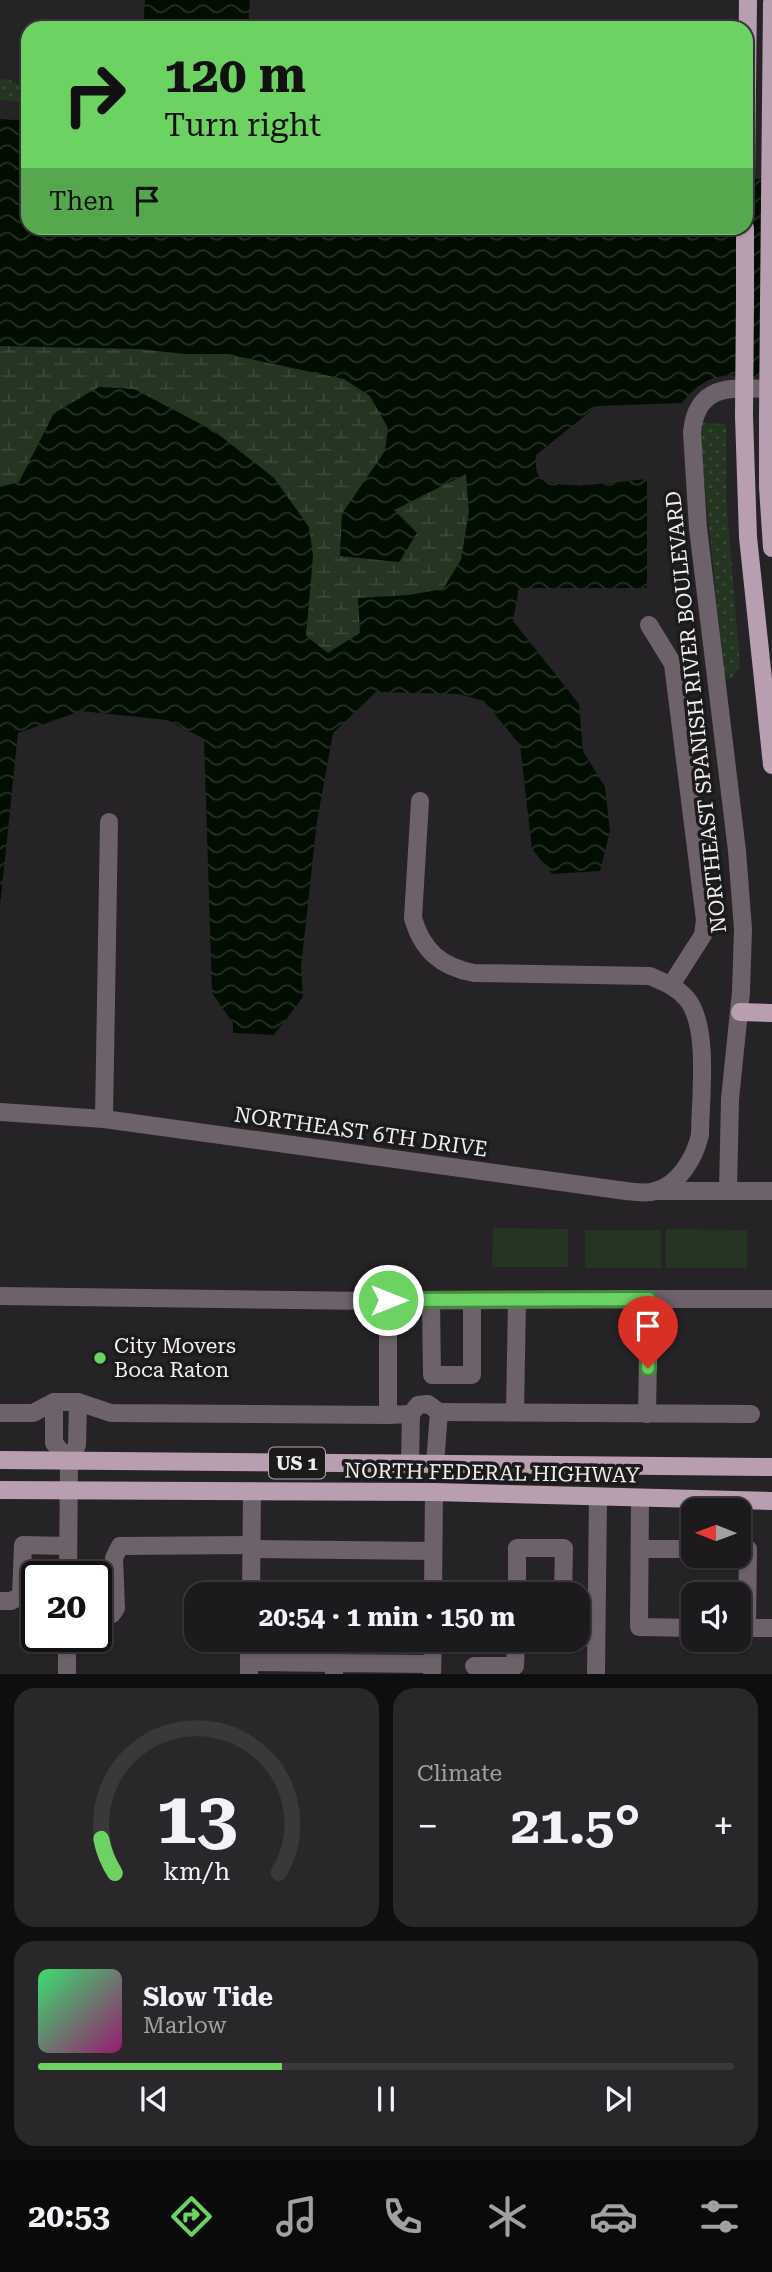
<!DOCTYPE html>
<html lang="en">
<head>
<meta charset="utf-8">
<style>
  :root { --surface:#1c1a1c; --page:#292729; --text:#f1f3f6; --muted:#a0a1a3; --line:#3a383b; --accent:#6cd362 }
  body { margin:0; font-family:"Roboto Serif",serif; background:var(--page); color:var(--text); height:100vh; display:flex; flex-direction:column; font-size:26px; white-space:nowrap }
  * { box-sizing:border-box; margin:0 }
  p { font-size:23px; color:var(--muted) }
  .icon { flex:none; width:38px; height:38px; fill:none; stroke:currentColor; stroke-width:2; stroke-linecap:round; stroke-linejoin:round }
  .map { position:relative; height:1674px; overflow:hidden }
  .panel { display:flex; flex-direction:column; gap:14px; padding:14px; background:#0f0e0f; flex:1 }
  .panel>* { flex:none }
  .hud { position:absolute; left:21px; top:21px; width:732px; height:214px; border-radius:21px; box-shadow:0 2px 5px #0004,0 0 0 2px var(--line); background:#6cd362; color:#111; overflow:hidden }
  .needle { width:46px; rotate:271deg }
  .fabs { position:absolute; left:681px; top:1498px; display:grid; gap:14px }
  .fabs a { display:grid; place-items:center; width:70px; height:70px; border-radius:14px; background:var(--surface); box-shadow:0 2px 5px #0004,0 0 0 2px var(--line); font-size:35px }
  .speed { position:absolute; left:21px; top:1561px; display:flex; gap:14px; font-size:35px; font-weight:700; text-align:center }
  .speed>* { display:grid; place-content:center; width:91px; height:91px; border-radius:50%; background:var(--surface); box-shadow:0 2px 5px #0004,0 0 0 2px var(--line); line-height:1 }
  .speed .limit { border:4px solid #111; border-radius:10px; background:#fff; color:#111 }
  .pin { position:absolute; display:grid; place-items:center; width:60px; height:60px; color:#fff; margin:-72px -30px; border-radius:50% 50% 50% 0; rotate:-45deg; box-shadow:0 0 7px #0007 }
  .pin .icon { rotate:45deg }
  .me { position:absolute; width:77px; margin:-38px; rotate:90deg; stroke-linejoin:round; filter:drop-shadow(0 0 5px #0008) }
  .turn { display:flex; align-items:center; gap:24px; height:147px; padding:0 28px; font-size:32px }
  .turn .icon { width:91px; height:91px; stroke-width:2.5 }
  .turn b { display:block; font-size:49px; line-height:60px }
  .then { display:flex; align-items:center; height:66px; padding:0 28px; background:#0003; gap:14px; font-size:26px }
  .big { font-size:52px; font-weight:700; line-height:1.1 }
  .panel .widget { flex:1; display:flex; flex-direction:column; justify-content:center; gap:10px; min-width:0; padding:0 24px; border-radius:21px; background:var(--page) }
  .panel .dial { align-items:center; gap:0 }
  .dial svg { height:182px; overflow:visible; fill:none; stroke:var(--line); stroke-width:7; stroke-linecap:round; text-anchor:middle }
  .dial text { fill:var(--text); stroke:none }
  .song { display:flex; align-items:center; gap:21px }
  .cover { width:84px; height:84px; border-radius:10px; background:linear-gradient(135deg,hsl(140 70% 55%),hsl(320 70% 35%)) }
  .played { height:7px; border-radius:4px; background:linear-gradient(90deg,var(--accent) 35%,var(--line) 35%) }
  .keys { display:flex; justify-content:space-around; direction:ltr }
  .heat { display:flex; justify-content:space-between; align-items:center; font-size:38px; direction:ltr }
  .panel .tiles { flex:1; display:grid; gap:14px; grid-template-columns:1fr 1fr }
  .widget:last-child { grid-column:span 2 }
  .trip { position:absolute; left:184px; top:1582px; width:406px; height:70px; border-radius:21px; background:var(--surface); box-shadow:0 2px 5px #0004,0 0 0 2px var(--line); font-weight:700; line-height:70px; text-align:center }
  .tabs { display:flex; height:112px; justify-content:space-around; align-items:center; background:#0b0a0b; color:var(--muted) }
  .tabs .icon { width:49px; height:49px }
  .tabs .active { color:var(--accent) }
  .tabs b { font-size:32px; color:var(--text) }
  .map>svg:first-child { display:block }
</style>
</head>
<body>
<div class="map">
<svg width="772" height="1674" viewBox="0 0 772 1674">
  <defs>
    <pattern id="grass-dots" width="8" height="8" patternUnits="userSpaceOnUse" patternTransform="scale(1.75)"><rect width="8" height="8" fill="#243522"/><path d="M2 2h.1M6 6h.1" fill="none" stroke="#3a4938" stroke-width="1.8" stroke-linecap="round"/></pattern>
    <pattern id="wetland-marsh" width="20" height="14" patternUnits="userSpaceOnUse" patternTransform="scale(1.75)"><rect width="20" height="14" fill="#243522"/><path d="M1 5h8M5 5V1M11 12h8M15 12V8" fill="none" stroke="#3a4938"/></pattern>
    <pattern id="water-waves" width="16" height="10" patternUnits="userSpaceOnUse" patternTransform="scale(1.75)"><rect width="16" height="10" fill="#010e01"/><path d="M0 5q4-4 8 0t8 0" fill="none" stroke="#263126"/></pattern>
  </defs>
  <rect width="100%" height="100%" fill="#262326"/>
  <g fill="url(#grass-dots)">
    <path d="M0,79L10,80L28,91V102L0,100Z"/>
    <path d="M701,423L726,424V498L740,666L731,679L725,678L699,431Z"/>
  </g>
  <path fill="url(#wetland-marsh)" d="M0,346L140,349L186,354H227L344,379L370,396L388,428L385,451L342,514L340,556L394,510L466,473L469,511L461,560L443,589L409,595L360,633L328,653L0,671Z"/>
  <g fill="#243522">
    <path d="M493,1228L568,1229V1267H492Z"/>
    <path d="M666,1229L747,1230V1268H666Z"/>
    <rect x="585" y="1230" width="76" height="38"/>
  </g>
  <g fill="url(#water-waves)">
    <path d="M145,0H250L248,28H143Z"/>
    <path d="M0,119L28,121V228H746V180L772,178V377C730,376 711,367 682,403L597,406L536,455C537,460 535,467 537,472C544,496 627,480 647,479V588H519L513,621L579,704L583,751L605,787L610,831L600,871L552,874L532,849L520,745L484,701L459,694L376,692L333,733L317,821L301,967L303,997L274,1035L233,1033V1023L212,993L204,739L167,720L81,711L18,733L0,907V487L19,482L54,413L99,387L134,389L214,431L274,478L309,527L313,556L306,636L328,653L360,633L358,598L409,595L443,589L461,560L469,511L466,474L394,510L417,533L399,562L340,556L342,514L385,451L388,428L370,396L344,379L227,354H186L140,349L0,346Z"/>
  </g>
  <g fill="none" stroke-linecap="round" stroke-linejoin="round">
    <g stroke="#6d626a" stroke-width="18">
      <path d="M649,625L673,664L705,920L703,935L671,985"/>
      <path d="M0,1112L104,1119L626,1191C635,1192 647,1194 655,1191C679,1185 695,1157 700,1135C700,1100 710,1027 687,999C677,987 664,982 650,976L474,973C441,967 422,950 413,918L420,801"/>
      <path d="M104,1119L109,822"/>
      <path d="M659,1191H772"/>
      <path d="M728,1191L730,1099L741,992L743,929L737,851L698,528L692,432C697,382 734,388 772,389"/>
      <path d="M0,1296L370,1301L649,1299"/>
      <path d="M431,1301L432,1375H472V1301"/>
      <path d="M54,1402V1443L69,1461"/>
      <path d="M439,1412L751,1414"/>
      <path d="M515,1412L517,1300"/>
      <path d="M0,1413H33L54,1402H78L111,1413L388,1415L411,1414L418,1405L428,1404L439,1412L435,1464"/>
      <path d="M647,1414L649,1299H772"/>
      <path d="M388,1415V1300"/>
      <path d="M410,1464L411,1414"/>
      <path d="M640,1499L639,1627L693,1628"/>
      <path d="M252,1549L433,1551"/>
      <path d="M640,1549H693"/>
      <path d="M738,1549H748L747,1629"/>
      <path d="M68,1577L69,1461L77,1445L78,1402"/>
      <path d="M251,1594L252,1491"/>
      <path d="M433,1594L434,1492"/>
      <path d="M517,1594V1548H564L563,1594"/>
      <path d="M517,1594H549"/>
      <path d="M0,1601H11L21,1596L23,1545L68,1546"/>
      <path d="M96,1615L112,1614L116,1608L114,1558L120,1546L252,1545"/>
      <path d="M738,1628H772"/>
      <path d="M578,1637L596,1638"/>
      <path d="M249,1662L334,1663"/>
      <path d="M474,1666H515L516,1640"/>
      <path d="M67,1674V1636"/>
      <path d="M249,1674V1640"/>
      <path d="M334,1674V1663L432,1664"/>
      <path d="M432,1674L433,1640"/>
      <path d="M596,1674L598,1497"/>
    </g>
    <g stroke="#b79fb1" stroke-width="18">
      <path d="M746,179L748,0"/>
      <path d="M745,301V228"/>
      <path d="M769,302L772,3"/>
      <path d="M744,416L748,537L772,765"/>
      <path d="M768,416V487L772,548"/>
      <path d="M740,1012L772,1013"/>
      <path d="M0,1460L772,1467"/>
      <path d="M0,1490L434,1492L772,1501"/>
    </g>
    <g stroke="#b79fb1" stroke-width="18">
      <path d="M744,416L745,301"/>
      <path d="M768,416L769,302"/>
    </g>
  </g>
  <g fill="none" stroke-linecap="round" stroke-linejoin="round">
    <defs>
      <path id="route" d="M388,1300L649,1299L648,1368"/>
    </defs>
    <use href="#route" stroke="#468940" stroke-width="18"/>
    <use href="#route" stroke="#6cd362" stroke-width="12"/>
  </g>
  <circle fill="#6cd362" stroke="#1d1a1c" stroke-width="2.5" cx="100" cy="1358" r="7"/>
  <g text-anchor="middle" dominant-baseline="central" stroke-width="7" stroke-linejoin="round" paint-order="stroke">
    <rect fill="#1d1a1c" stroke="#b1aeb0" stroke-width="2" x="269" y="1447.5" width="56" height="31" rx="5"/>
    <g font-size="19" font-weight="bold" fill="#f1eef0">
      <text x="297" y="1463">US 1</text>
    </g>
    <g font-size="21" fill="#f1eef0" stroke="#1d1a1c">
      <text transform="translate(696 712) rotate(-96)">NORTHEAST SPANISH RIVER BOULEVARD</text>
      <text transform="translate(361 1132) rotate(8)">NORTHEAST 6TH DRIVE</text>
      <text transform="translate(492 1473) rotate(1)">NORTH FEDERAL HIGHWAY</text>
    </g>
    <g font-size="21" fill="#f1eef0" stroke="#1d1a1c" text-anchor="start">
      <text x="114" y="1346">City Movers<tspan x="114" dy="24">Boca Raton</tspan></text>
    </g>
  </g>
</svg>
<div class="fabs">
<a><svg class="needle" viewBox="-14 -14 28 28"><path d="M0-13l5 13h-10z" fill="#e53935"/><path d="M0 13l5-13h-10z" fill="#a0a1a3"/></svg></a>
<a><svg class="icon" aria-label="sound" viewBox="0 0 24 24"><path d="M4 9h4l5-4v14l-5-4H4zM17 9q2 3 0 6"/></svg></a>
</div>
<div class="speed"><div class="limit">20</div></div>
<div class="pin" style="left:648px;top:1368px;background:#d93025"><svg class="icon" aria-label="arrive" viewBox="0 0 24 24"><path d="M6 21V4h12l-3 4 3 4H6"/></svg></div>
<svg class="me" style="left:388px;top:1300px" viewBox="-20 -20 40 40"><circle r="17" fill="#6cd362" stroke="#fff" stroke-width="3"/><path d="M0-11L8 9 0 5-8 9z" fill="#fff"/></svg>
<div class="trip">20:54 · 1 min · 150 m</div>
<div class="hud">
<div class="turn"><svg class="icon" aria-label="right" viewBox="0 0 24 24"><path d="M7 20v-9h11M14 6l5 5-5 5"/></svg><div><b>120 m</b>Turn right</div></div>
<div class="then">Then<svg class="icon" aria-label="arrive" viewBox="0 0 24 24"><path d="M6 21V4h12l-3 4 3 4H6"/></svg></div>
</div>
</div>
<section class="panel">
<div class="tiles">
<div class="widget dial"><svg viewBox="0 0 100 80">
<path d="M14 69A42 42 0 1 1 86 69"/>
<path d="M14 69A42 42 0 0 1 8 54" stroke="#6cd362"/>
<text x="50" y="56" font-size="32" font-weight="700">13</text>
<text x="50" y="72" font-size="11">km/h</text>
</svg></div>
<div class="widget"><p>Climate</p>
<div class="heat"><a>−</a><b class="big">21.5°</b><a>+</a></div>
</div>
<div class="widget">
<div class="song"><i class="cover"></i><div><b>Slow Tide</b><p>Marlow</p></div></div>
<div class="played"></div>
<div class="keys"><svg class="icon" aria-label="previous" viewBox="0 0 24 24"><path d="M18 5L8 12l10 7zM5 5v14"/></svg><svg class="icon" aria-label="pause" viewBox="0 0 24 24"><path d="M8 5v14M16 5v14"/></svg><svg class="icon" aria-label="next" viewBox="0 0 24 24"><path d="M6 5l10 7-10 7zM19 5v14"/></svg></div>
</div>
</div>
</section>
<nav class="tabs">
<b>20:53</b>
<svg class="icon active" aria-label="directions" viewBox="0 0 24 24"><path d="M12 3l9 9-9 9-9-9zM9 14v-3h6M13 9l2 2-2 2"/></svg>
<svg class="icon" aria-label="music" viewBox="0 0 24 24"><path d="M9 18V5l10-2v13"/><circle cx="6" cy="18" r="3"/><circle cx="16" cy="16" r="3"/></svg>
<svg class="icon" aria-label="phone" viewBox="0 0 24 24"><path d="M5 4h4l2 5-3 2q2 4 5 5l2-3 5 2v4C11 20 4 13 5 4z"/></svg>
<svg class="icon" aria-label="climate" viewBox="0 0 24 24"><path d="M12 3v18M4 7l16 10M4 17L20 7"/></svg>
<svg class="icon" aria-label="car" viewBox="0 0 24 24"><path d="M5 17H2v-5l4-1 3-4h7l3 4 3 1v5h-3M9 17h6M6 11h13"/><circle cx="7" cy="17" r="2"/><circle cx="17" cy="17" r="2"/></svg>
<svg class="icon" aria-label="filters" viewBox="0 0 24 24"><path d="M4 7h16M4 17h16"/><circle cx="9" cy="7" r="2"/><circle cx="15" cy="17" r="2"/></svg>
</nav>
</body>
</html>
